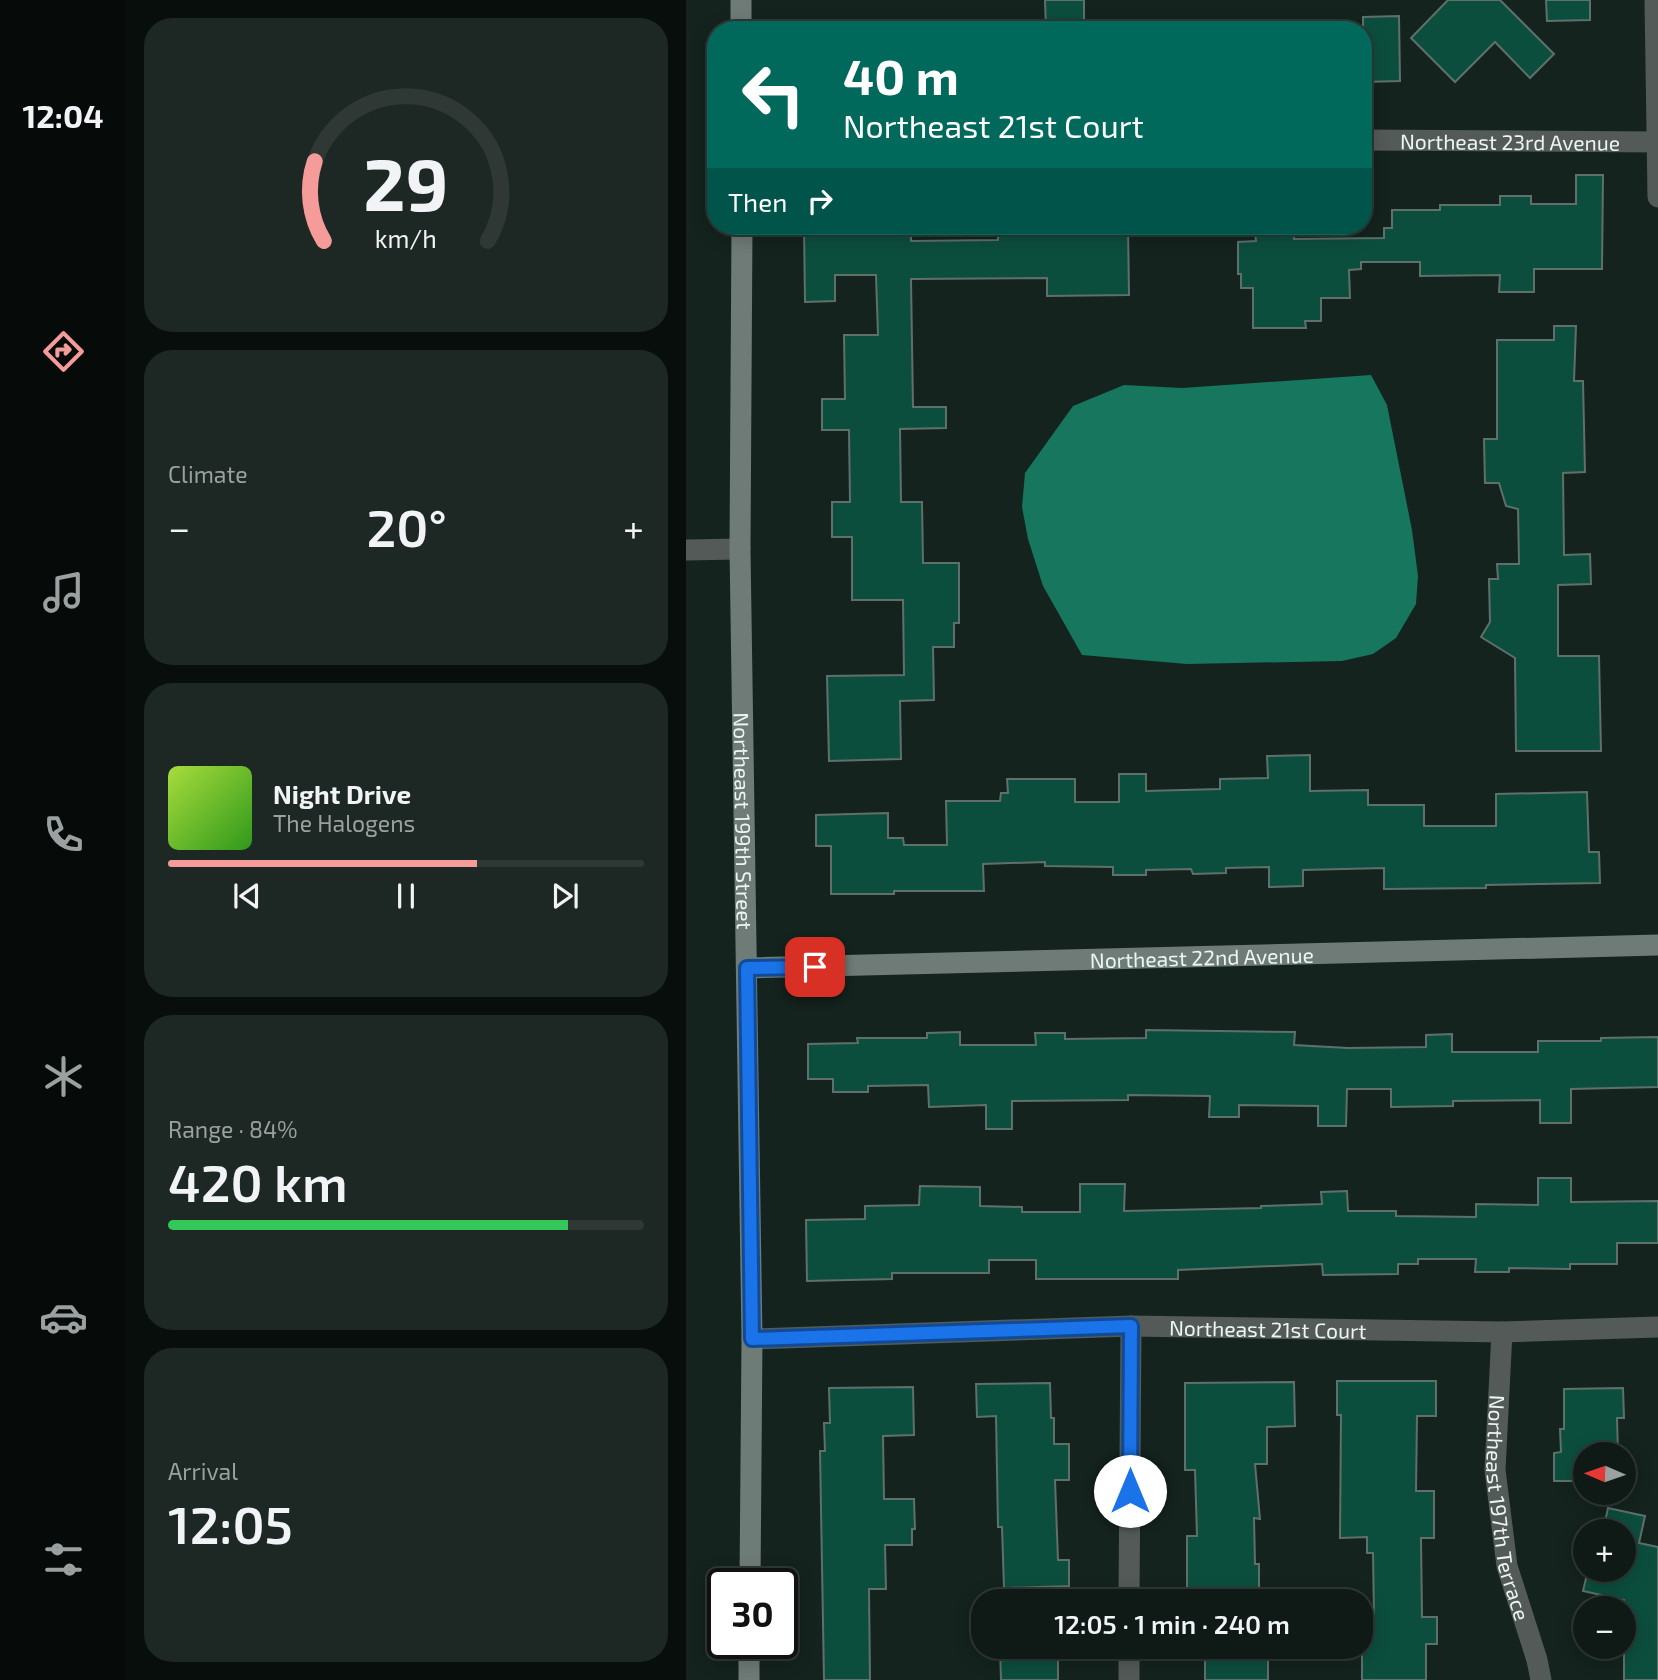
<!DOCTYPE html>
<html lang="en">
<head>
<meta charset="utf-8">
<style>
  :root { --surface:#0f1a16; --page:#1d2723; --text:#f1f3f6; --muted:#9ba1a1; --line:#2f3835; --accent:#f59b99 }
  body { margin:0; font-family:"Exo 2",sans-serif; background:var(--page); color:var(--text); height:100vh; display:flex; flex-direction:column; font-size:26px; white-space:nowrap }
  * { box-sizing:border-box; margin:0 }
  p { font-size:23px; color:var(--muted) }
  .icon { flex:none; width:38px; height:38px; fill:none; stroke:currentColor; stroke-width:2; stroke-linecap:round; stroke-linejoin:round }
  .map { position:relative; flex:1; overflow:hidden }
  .panel { display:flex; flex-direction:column; gap:18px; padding:18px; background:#080e0c; width:560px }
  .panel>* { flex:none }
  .banner { position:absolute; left:21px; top:21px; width:665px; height:214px; border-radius:28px; box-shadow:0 4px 18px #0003,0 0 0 2px var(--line); background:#00695c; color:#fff; overflow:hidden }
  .needle { width:46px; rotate:272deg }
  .controls { position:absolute; left:887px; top:1442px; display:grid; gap:14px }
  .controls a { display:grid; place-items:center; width:63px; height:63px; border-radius:50%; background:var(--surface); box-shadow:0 4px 18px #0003,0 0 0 2px var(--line); font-size:35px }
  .speed { position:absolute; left:21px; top:1568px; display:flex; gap:14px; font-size:35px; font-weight:700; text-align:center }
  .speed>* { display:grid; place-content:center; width:91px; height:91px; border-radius:50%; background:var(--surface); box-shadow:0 4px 18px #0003,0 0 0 2px var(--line); line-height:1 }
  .speed .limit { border:4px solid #111; border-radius:10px; background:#fff; color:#111 }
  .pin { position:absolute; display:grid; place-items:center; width:60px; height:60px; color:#fff; margin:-30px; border-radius:14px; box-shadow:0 4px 10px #0006 }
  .me { position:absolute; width:77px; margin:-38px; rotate:0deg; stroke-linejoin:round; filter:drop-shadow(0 0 5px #0008) }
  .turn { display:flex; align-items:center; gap:24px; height:147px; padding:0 21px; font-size:32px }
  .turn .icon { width:91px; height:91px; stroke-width:2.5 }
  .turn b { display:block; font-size:49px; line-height:60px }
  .then { display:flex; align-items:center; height:66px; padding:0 21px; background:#0003; gap:14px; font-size:26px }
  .big { font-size:52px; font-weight:600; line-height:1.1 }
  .panel .tile { flex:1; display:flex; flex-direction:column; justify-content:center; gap:10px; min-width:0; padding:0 24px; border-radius:28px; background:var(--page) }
  .panel .dial { align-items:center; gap:0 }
  .dial svg { height:182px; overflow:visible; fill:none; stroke:var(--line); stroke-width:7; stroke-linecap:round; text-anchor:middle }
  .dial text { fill:var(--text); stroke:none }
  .song { display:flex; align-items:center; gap:21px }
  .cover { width:84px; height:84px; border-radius:10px; background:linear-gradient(135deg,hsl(80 70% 55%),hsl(110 70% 35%)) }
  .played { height:7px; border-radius:4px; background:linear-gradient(90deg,var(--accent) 65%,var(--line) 65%) }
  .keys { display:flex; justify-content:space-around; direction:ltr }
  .heat { display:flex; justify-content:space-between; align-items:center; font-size:38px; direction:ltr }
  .charge { height:10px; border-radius:5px; background:linear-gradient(90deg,#34c759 84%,var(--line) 0) }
  .trip { position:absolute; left:285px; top:1589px; width:402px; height:70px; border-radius:28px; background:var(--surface); box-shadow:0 4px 18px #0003,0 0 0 2px var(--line); font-weight:600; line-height:70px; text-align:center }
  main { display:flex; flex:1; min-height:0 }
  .tab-bar { display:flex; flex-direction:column; width:126px; justify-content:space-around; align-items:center; background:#060a09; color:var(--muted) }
  .tab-bar .icon { width:49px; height:49px }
  .tab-bar .active { color:var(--accent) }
  .tab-bar b { font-size:32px; color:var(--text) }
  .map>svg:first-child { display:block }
</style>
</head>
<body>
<main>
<nav class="tab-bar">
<b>12:04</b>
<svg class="icon active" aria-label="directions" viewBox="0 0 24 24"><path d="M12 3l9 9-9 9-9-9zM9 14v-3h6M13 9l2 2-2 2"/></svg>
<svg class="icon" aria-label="music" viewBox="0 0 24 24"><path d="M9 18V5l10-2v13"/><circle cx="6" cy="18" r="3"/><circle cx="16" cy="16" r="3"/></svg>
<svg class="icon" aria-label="phone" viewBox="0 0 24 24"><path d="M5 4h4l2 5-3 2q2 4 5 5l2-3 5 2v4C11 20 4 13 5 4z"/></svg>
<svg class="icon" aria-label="climate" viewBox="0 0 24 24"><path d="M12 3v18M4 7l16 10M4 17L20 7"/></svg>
<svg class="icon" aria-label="car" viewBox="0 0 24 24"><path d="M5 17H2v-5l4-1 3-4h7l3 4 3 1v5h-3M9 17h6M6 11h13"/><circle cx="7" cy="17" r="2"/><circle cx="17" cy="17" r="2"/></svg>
<svg class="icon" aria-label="filters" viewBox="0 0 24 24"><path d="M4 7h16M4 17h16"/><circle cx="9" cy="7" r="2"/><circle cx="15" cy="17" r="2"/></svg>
</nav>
<section class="panel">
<div class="tile dial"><svg viewBox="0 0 100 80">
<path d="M14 69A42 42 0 1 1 86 69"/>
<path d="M14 69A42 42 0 0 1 10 34" stroke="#f59b99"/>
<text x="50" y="56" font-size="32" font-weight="700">29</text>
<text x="50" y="72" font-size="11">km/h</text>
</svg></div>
<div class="tile"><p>Climate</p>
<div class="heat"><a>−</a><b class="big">20°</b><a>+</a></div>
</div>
<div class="tile">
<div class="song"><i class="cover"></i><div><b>Night Drive</b><p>The Halogens</p></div></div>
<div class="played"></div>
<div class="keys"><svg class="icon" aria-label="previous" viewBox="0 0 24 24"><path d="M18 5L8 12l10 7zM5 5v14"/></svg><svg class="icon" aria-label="pause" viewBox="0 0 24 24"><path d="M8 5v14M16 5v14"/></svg><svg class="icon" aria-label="next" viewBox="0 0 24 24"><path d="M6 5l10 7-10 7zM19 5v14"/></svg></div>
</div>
<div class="tile"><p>Range · 84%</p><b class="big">420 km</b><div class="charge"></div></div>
<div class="tile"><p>Arrival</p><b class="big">12:05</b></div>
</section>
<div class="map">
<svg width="972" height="1680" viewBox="0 0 972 1680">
  <rect width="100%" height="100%" fill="#14231e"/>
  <path fill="#16765e" d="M685,375L701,405L726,530L732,576L730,604L710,638L687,654L656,661L501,664L396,655L357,586L342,539L336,507L339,473L387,406L438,385L496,388Z"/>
  <g fill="#0c4e3e" stroke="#5f706a" stroke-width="2">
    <path d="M359,0H398V30H360Z"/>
    <path d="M762,0H814L868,54L844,78L809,42L769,82L725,38Z"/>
    <path d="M860,0H904V20L861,21Z"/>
    <path d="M713,16L714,81L677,82V17Z"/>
    <path d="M890,175H917L916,269H848V292H813L814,275L734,276V262H675V269L663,270L664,298H635V321H619L620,328H567V288H555V274H552V242L570,241L569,233H580V226H608V239L698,238V228H706V210H754V205H814V196H845V204H890Z"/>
    <path d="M118,226H225V241L312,240V226H442L443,295L361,296V278L225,279L227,407H260V428L214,429L215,502H236L237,563H273V623H268V647H247L248,700L214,701L215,759L143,761L141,676L218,675L217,600H166V537H146V502H164L163,430H136V399H159L158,335H192L190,275H149V301L119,302Z"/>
    <path d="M868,326H890L888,381H897L899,472L877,473L878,555L904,554L905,584L872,585V656H913L915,751H830L829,658L795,637L804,622L803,579H812L811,564H833L832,509L820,506L813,483H799L798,439H811V340H868Z"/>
    <path d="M624,755V791L682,790V805H738V826H810V794L901,792L903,852H913L914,883L800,885V888L698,889V868L617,870V886L583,887V867L540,868V873L507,874L505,869L460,870V875H427V867L359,866V862L297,864L298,891H208V894H145V846H130V815L202,813V838H217L218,845H261L260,801H314L315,793H322L321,779H389V802H433V774H460V791L534,789V779L582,778L581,756Z"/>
    <path d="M460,1030L609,1032L608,1045L662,1048L740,1047V1035L766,1034V1052H852V1041H915V1038L972,1037V1087L885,1089V1123H854V1100L767,1101V1106L705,1107V1089H661L660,1126H632V1106L553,1105V1117H523L524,1096L442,1095V1100L326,1101V1129H300V1105L243,1107L242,1085L182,1086V1092H147V1079H122V1044L172,1043L171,1038H241V1033L274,1032V1045H350L349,1033H379V1039L460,1038Z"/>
    <path d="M852,1178H885V1202L972,1201V1243H931V1264H884V1269L823,1268V1272H789L790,1259H732V1264H712V1274L637,1275L636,1264L492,1270V1279H350V1260H303V1273H206V1279L121,1281L120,1220L179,1219V1206L233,1205L234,1186L294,1187V1206L336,1207V1212H394V1184H439L438,1211L575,1208V1206L636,1204L635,1192L661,1191L662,1211H710V1216L790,1217V1204L852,1205Z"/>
    <path d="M651,1381H750V1416H731L730,1491H748V1538H735L736,1617H751V1644H740V1680H676V1617H688L687,1553H681V1537L654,1538L655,1415H651Z"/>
    <path d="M608,1382L609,1426L581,1427V1464H569L574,1519L568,1518L569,1564H573V1589H561V1601H501V1536H511L509,1470H499V1383Z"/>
    <path d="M364,1383L365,1418H368V1444H383V1480H369L372,1560H383V1586L318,1588L316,1527H312L310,1416L291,1417L290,1384Z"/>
    <path d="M227,1387L228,1435L197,1436L198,1499H228L229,1529H226V1545H199L200,1589H183L184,1680H138L134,1451H139L138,1423H144L143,1388Z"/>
    <path d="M937,1388L938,1418H931L932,1454H900V1481H868V1453L875,1452L874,1429H878V1389Z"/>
    <path d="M922,1508L959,1516L953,1543L972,1547V1680H938V1600L897,1591L902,1570H938V1531H917Z"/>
    <path d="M314,1647H372V1680H315Z"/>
    <rect x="519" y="1647" width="63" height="33"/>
  </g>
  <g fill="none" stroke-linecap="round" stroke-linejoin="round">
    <g stroke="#535a57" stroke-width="21">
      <path d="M969,0L972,197"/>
      <path id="s1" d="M677,140L972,142"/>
      <path d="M0,550L54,549"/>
      <path id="s2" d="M816,1332L809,1470L821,1566L851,1660L855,1680"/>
      <path id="s3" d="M66,1339L445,1326L816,1332L972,1327"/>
      <path d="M443,1601L445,1326"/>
      <path d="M443,1680V1647"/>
    </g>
    <g stroke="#6f7b76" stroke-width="21">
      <path d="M55,0V30"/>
      <path id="s4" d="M56,226L54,549L66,1339L64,1584"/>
      <path id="s5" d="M61,968L972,945"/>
      <path d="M63,1680V1643"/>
    </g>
  </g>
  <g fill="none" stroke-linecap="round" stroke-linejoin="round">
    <defs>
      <path id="route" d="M129,967L61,968L66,1339L445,1326L444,1491"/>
    </defs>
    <use href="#route" stroke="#114b97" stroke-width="18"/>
    <use href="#route" stroke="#1a73e8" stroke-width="12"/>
  </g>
  <g text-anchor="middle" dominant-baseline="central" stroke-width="7" stroke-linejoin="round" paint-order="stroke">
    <g font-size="21" fill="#ebf5f1" stroke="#050b09">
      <text stroke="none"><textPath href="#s1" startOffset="147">Northeast 23rd Avenue</textPath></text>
      <text stroke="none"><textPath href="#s4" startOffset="595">Northeast 199th Street</textPath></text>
      <text stroke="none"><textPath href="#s5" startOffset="455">Northeast 22nd Avenue</textPath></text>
      <text stroke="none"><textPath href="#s3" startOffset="516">Northeast 21st Court</textPath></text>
      <text stroke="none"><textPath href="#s2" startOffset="177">Northeast 197th Terrace</textPath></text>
    </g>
  </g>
</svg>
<div class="controls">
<a><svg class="needle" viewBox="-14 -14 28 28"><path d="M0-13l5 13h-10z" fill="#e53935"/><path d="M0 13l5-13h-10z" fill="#9ba1a1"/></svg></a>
<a>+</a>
<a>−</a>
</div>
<div class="speed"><div class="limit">30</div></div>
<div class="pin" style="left:129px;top:967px;background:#d93025"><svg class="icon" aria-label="arrive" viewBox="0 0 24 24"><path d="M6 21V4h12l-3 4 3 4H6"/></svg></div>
<svg class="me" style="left:444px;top:1491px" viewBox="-20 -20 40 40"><circle r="19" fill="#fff"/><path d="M0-13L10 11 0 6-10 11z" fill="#1a73e8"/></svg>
<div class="trip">12:05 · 1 min · 240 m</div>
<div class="banner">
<div class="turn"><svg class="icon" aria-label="left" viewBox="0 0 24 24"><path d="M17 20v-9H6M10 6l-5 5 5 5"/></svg><div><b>40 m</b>Northeast 21st Court</div></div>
<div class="then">Then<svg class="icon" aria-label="right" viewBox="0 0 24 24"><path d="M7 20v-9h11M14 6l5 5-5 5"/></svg></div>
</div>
</div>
</main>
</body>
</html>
